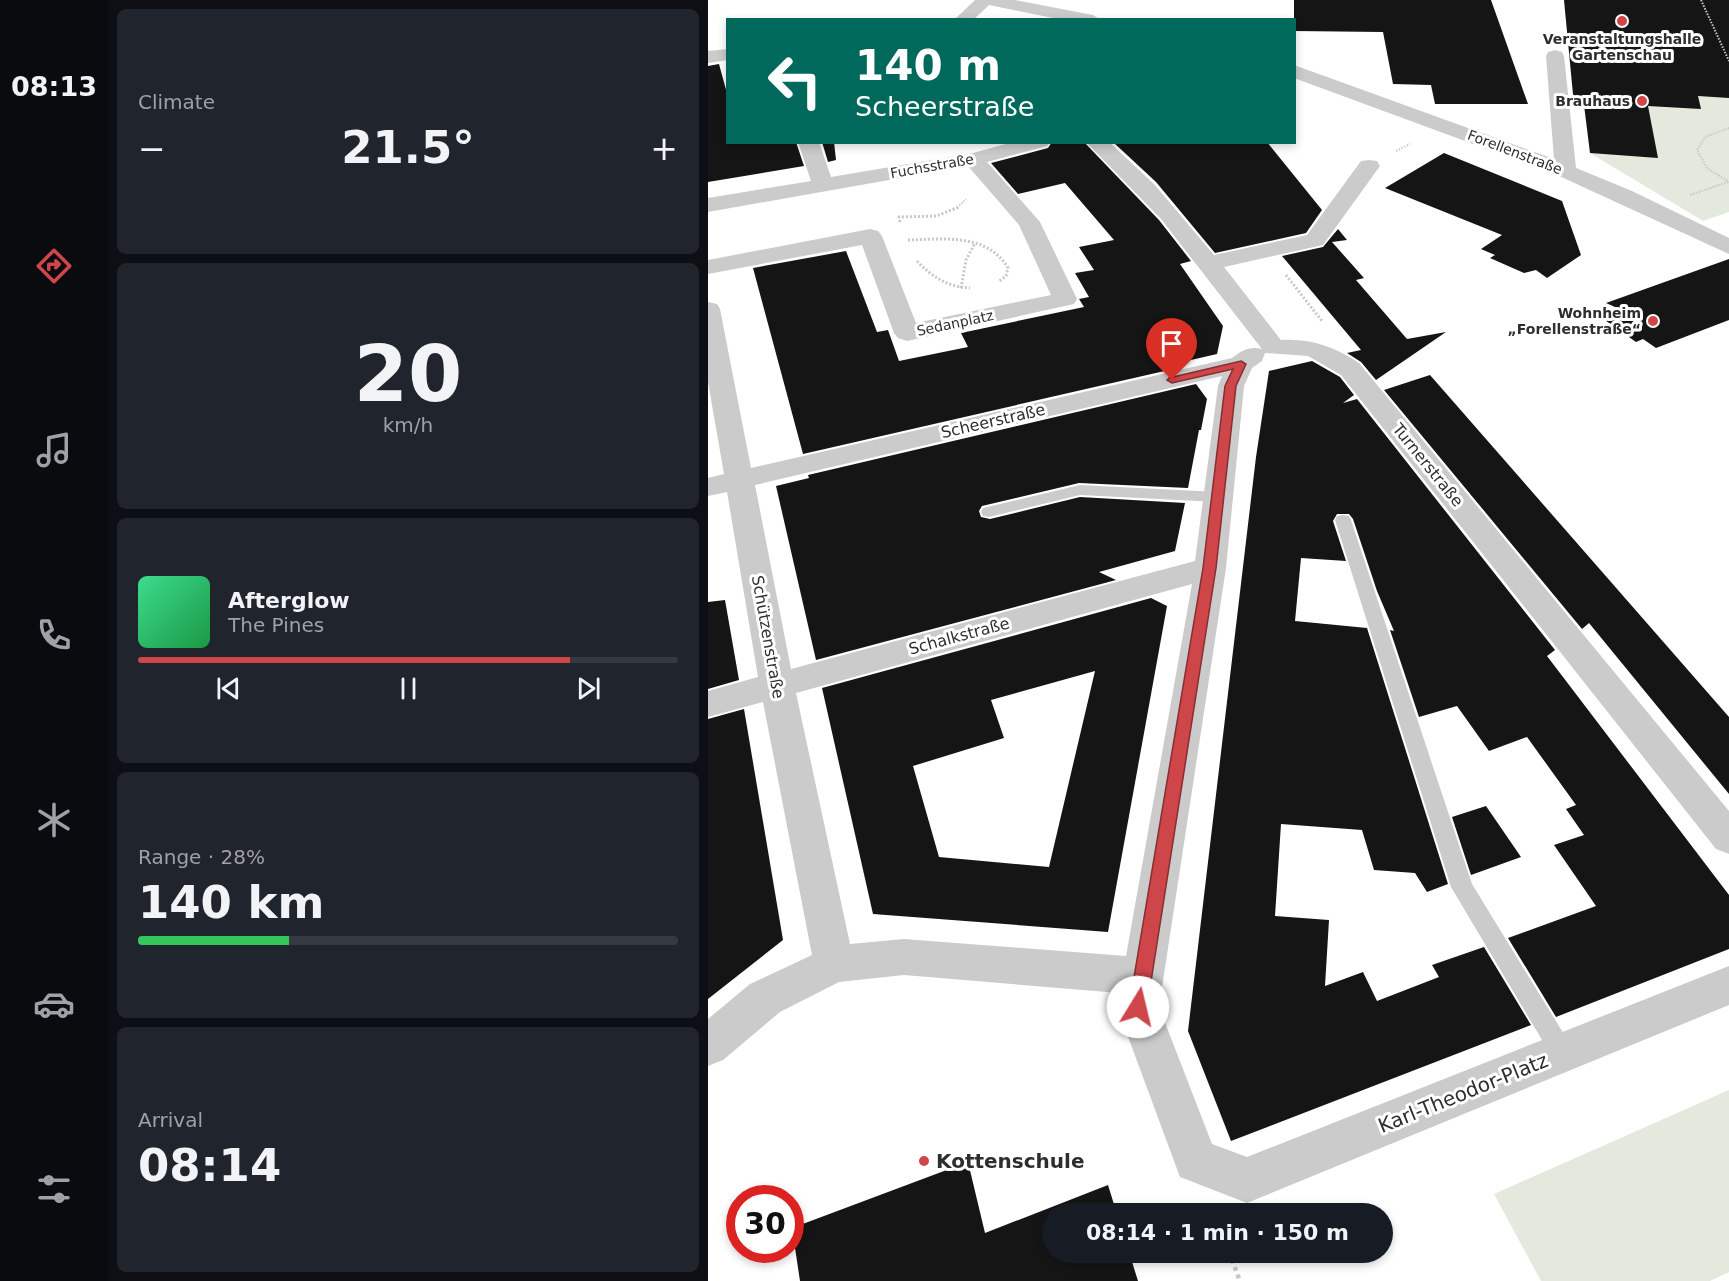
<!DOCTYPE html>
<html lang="en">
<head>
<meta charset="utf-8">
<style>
  :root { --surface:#171b24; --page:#20242c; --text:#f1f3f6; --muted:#9ea1a6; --line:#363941; --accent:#cf464a }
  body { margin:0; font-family:"DejaVu Sans",sans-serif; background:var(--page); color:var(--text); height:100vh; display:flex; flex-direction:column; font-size:22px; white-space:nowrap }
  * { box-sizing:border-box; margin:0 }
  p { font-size:20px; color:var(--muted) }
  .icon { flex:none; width:33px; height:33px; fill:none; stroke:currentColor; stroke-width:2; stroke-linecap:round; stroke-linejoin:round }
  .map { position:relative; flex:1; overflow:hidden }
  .details { display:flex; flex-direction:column; gap:9px; padding:9px; background:#0d0f14; width:600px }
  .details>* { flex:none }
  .guide { position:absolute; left:18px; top:18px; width:570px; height:126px; border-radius:0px; box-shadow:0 3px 9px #0003; background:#00695c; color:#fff; overflow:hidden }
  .speed { position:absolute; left:18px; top:1185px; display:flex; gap:12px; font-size:30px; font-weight:700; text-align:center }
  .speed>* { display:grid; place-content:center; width:78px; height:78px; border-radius:50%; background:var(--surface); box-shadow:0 3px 9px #0003; line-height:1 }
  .speed .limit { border:9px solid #d22; background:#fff; color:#111 }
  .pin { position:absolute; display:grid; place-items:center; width:51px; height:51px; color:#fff; margin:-62px -26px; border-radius:50% 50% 50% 0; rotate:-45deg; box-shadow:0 0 6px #0007 }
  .pin .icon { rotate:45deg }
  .me { position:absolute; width:66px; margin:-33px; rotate:9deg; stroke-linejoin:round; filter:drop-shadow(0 0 4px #0008) }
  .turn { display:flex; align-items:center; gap:21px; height:126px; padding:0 30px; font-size:27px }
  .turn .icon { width:78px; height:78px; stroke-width:2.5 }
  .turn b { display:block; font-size:42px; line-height:51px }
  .big { font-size:45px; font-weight:700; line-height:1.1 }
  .details .widget { flex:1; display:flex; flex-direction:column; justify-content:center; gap:9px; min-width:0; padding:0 21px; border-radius:9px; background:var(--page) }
  .details .dial { align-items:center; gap:0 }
  .dial b { font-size:78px; line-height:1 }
  .song { display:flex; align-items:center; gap:18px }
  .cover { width:72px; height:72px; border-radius:9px; background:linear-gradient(135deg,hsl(150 70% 55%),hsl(140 70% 35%)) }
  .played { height:6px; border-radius:3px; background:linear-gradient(90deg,var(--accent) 80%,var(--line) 80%) }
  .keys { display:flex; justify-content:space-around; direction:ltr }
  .heat { display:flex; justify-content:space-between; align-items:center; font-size:33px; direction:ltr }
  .charge { height:9px; border-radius:4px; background:linear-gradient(90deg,#34c759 28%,var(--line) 0) }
  .trip { position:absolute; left:334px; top:1203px; width:351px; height:60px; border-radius:30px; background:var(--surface); box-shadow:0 3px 9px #0003; font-weight:700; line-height:60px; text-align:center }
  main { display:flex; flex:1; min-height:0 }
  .tab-bar { display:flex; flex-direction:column; width:108px; justify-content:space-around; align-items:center; background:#090b0e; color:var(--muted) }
  .tab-bar .icon { width:42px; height:42px }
  .tab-bar .current { color:var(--accent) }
  .tab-bar b { font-size:27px; color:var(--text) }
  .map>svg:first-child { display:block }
</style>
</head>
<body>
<main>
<nav class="tab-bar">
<b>08:13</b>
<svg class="icon current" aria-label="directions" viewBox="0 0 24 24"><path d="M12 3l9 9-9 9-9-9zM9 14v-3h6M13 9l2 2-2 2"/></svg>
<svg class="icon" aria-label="music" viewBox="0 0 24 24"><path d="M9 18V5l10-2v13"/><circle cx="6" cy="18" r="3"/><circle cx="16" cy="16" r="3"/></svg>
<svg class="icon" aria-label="phone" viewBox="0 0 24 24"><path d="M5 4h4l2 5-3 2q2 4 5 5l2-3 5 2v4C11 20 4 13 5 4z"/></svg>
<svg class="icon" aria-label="climate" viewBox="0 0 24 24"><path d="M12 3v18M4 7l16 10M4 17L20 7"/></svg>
<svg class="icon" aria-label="car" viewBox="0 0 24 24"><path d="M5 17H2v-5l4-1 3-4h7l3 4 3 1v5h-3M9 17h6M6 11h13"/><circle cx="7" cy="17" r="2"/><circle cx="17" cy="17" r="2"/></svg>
<svg class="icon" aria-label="filters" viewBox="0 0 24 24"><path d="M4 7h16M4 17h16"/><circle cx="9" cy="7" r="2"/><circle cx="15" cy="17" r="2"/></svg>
</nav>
<section class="details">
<div class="widget"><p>Climate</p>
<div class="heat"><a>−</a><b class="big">21.5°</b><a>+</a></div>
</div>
<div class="widget dial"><b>20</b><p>km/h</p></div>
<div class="widget">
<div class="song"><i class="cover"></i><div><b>Afterglow</b><p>The Pines</p></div></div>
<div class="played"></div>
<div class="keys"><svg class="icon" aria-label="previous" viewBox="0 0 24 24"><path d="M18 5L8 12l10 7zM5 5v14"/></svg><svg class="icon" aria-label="pause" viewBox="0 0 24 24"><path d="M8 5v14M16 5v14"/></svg><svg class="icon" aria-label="next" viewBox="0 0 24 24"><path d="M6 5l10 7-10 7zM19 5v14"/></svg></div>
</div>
<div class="widget"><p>Range · 28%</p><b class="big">140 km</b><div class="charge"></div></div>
<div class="widget"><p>Arrival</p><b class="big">08:14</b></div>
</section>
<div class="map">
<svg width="1021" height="1281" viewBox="0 0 1021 1281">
  <rect width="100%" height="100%" fill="#fff"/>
  <g fill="#e3e9dd">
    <path d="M856,0H1021V212L995,221L882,153L870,47L874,42L860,41Z"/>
    <path d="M1021,1090V1272L1002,1281H833L786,1194Z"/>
  </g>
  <g fill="#151515" fill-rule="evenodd">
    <path d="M586,0H783L820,104H727L723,85L685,84L675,32L586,31Z"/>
    <path d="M856,0H1021V98L990,96L993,109L940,106L950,158L882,153L876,105H866Z"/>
    <path d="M11,64L20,97V142H88L96,166L0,182V66Z"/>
    <path d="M114,142H126L128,160L120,162Z"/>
    <path d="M344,142H376L451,220L483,261L472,264L515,326L509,354L470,363L474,367L95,454L45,268L138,251L169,332L180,330L191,361L260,347L253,333L376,307L371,299L381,297L367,273L386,270L371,247L406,240L357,183L310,194L283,163L340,148Z"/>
    <path d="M405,142H559L614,210L598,233L507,253L448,182Z"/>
    <path d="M736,153L854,201L873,255L839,278L828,270L816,273L782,258L787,255L773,249L794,235L677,188Z"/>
    <path d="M630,229L639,240L624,242L656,278L648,280L699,339L738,332L668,380L653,362L639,353L653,350L574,256L615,247Z"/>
    <path d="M1021,259V320L948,348L935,339L928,342L894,318L916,311L898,303Z"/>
    <path d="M604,361L632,377L646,395L635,403L649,399L847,650L839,656L1021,895V949L848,1017L800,938L888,906L846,845L876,835L858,809L868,805L819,737L781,751L749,706L711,717L682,630L686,631L669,591L645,519L641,514H629L625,521L638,561L593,558L587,621L659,628L740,884L719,892L707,873L666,870L654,830L573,824L567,916L621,920L617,986L655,972L669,1001L731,977L724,965L776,947L823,1025L523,1141L480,1031L548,457L561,371Z"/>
    <path d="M722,375L1021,717V794L881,623L874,629L676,390Z"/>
    <path d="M488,384L499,399L493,430H491L480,488L371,483L274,506L271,511L273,517L282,519L372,497L477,503L467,551L391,572L408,580L108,660L68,486L101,478L100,475Z"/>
    <path d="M443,598L459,606L400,932L165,914L114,688ZM387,671L341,867L231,857L205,766L296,738L283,700Z"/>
    <path d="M17,600L31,680L0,689V602Z"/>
    <path d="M36,709L75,940L0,999V719Z"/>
    <path d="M778,806L813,857L763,875L744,817Z"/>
    <path d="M260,1162L277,1233L400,1185L409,1214H345V1252H421L430,1281H92L84,1228Z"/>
  </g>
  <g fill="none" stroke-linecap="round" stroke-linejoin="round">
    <g stroke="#c8c8c8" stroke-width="2" stroke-dasharray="1.5 1.5" stroke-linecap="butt">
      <path d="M993,0L1021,61"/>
      <path d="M1021,128L997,137L989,150L999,168L1021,182"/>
      <path d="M688,151L702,144"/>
      <path d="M982,195L1020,182"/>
      <path d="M249,208L258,199"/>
    </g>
    <g stroke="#c8c8c8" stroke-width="3" stroke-dasharray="2 2" stroke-linecap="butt">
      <path d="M192,222L191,217L228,216L251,207"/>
      <path d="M200,240C236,239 279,233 300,268L298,276L290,282"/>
      <path d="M209,261C224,277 240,287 262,288"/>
      <path d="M578,275L614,321"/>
      <path d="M253,288L258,260L267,243"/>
    </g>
    <path stroke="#c8c8c8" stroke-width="4.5" stroke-dasharray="4 4" stroke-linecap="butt" d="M521,1252L532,1281"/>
    <g fill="#cbcbcb" fill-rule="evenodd">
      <path d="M372,485L510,492L516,493L518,497L516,501L510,502L372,495L281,517L275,516L273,512L275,508Z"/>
      <path d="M635,515L641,516L643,520L764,884L862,1044L866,1052L862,1060L854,1063L846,1060L743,887L627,520L629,516Z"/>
    </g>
    <g fill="#cbcbcb" fill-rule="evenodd">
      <path d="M267,0H307L385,15L393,20H355L281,5L265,20H246Z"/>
      <path d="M20,49V60L0,63V51Z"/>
      <path d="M847,50L854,52L856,56L868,168L924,191L1021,238V254L849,175L586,78V65L846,159L838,56L840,52Z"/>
      <path d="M90,142H111L123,177L265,153L305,142H342L339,146L279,162L332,222L369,299L366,304L357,306L199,341L190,338L186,333L154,245L0,274V260L162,229L170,231L174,236L208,323L343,295L311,225L260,166L0,212V198L103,181Z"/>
      <path d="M378,142H401L446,184L506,255L599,235L653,161L661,160L669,161L672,166L615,245L516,267L573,340C603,338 627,347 651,363L1021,811V854L1008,849L633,375L600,356L557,353L554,361L544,368L536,386L518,568L451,1007L504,1144L539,1157L1021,966V1005L539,1203L472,1177L409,1007L411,993L196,975L131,982L72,1012L15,1060L0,1066V1019L42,984L104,955L55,702L0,717V691L50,677L19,492L0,496V478L16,474L0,382V302L9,304L12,309L43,468L524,358C535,350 541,346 554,349L453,219ZM514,376L510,386L487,561L83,669L47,485ZM484,584L418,956L196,939L142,944L88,693Z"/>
    </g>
  </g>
  <path fill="#cf464a" stroke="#872e30" stroke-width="1.5" d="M533,361L538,364L528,386L508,568L439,1007L436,1013L430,1016L424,1013L421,1007L495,568L517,386L525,369L464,383L459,380L461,378Z"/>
  <g fill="#cf464a" stroke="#fff" stroke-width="2">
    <circle cx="914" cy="21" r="6"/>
    <circle cx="934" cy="101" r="6"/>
    <circle cx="945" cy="321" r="6"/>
    <circle cx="216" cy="1161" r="6"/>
  </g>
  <g text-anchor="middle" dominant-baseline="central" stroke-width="6" stroke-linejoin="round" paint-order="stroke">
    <g font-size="14" font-weight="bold" fill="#2e2e2e" stroke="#fff" text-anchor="end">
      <text x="914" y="39" text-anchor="middle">Veranstaltungshalle<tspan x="914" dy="16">Gartenschau</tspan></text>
      <text x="922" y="101">Brauhaus</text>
      <text x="933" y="313">Wohnheim<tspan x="933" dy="16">„Forellenstraße“</tspan></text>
    </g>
    <g font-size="14" fill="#2e2e2e" stroke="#fff">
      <text transform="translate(807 152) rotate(21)">Forellenstraße</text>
      <text transform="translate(224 166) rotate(-10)">Fuchsstraße</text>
      <text transform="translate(247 323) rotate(-12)">Sedanplatz</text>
    </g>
    <g font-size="16" fill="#2e2e2e" stroke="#fff">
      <text transform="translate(285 421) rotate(-13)">Scheerstraße</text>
      <text transform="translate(720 465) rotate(51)">Turnerstraße</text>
      <text transform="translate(251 636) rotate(-15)">Schalkstraße</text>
      <text transform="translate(60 637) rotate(80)">Schützenstraße</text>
    </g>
    <g font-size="20" fill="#2e2e2e" stroke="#fff">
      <text transform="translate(755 1093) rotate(-22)">Karl-Theodor-Platz</text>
    </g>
    <g font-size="20" font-weight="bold" fill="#2e2e2e" stroke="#fff" text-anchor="start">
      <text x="228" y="1161">Kottenschule</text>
    </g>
  </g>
</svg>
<div class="speed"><div class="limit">30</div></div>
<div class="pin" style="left:464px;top:380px;background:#d93025"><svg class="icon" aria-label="arrive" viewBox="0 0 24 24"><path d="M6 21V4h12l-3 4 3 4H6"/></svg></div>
<svg class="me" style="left:430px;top:1007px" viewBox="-20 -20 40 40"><circle r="19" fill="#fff"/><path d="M0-13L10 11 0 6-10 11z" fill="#cf464a"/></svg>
<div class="trip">08:14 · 1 min · 150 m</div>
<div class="guide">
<div class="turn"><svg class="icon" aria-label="left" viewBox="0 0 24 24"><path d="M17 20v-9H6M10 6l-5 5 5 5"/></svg><div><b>140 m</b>Scheerstraße</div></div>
</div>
</div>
</main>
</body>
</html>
